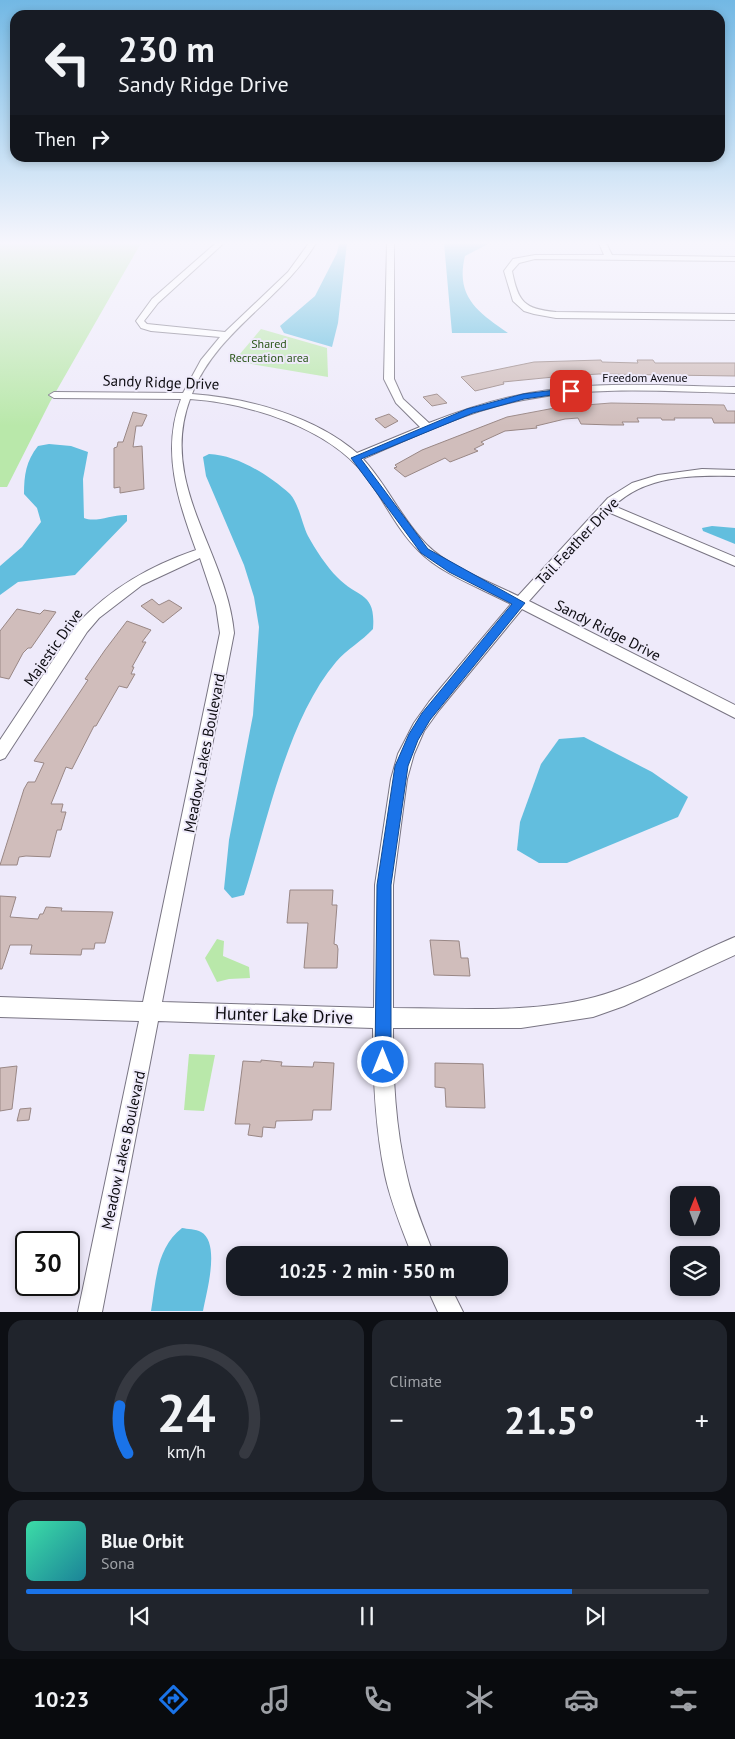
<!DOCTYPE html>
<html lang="en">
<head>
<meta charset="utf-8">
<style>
  :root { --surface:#171b24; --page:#20242c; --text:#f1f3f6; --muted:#9ea1a6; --line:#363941; --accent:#1a73e8 }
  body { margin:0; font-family:"PT Sans",sans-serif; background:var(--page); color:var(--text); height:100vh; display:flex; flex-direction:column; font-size:19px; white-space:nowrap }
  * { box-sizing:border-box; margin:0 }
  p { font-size:16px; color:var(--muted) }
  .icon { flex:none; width:28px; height:28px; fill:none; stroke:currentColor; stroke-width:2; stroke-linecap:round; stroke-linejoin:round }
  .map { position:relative; height:1312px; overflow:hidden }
  .sheet { display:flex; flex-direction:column; gap:8px; padding:8px; background:#0d0f14; flex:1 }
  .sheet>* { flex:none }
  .top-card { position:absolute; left:10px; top:10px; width:715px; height:152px; border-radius:15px; box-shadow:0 2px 8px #0003; background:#171b24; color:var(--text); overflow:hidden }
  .needle { width:32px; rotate:1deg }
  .buttons { position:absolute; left:670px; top:1186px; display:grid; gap:10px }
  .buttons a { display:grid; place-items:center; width:50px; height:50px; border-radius:10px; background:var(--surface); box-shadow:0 2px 8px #0003; font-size:25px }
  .speed { position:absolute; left:15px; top:1231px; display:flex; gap:10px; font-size:25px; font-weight:700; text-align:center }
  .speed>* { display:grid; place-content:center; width:65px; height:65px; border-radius:50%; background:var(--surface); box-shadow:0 2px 8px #0003; line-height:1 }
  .speed .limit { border:2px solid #111; border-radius:8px; background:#fff; color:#111 }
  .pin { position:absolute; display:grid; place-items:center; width:42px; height:42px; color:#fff; margin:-21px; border-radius:10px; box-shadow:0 2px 8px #0006 }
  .me { position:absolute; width:55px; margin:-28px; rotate:0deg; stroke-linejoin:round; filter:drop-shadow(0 0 4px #0008) }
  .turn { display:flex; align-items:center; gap:18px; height:105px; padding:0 25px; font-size:22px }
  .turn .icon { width:65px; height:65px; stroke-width:2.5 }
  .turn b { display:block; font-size:35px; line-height:42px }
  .then { display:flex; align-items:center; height:48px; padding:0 25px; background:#0003; gap:10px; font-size:19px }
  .big { font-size:38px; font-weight:800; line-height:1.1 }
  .sheet .card { flex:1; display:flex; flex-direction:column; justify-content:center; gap:8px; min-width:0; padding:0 18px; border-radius:15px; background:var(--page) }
  .sheet .dial { align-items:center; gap:0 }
  .dial svg { height:130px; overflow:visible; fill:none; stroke:var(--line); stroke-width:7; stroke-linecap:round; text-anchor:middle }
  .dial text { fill:var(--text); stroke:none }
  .song { display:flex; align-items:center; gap:15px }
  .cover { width:60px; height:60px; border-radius:8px; background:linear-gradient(135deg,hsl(160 70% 55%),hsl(190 70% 35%)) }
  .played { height:5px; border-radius:2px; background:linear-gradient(90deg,var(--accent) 80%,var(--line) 80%) }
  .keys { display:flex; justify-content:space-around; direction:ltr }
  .heat { display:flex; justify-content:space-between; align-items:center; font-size:28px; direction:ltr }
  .sheet .tiles { flex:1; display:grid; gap:8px; grid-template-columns:1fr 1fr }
  .card:last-child { grid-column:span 2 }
  .trip { position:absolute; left:226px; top:1246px; width:282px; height:50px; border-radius:15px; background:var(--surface); box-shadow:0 2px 8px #0003; font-weight:800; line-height:50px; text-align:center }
  .tab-bar { display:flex; height:80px; justify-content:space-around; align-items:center; background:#090b0e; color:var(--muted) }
  .tab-bar .icon { width:35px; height:35px }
  .tab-bar .current { color:var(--accent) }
  .tab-bar b { font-size:22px; color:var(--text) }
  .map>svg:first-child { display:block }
</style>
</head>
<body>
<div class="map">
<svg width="735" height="1312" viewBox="0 0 735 1312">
  <rect width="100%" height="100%" fill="#eeeafa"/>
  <g fill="#b9e8aa">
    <path d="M0,243H141L50,402L7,487H0Z"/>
    <path d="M261,329L327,348L328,377L234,361Z"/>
    <path d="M217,939L224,941L223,956L249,967L250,978L229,979L217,982L205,958Z"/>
    <path d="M189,1054L215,1055L204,1111L184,1110Z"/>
  </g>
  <g fill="#62bede">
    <path d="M339,243H347L338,323L332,347L284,333L280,326L315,296L337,253Z"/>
    <path d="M444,243H490L465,256C455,297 478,312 508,333H452Z"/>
    <path d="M49,444L71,446L88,452L83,479L84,518C96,523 113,514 127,515V521L75,575L18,582L0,595V566L22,547L41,522L37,508L24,494C24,475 26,461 38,446Z"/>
    <path d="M209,454C237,455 269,475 290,494C299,504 302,524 308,536C315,549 327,567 337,577C358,599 376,591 373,629C362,641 347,649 336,662C287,720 267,823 244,895L232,898L224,889L229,840L253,715L259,627L254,597L244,565L206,476L203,457Z"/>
    <path d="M712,526L735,528V544L703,531L702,528Z"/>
    <path d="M584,737L652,772L688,797L678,817L567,863H539L517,850L520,822L541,764L559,739Z"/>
    <path d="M182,1228C187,1229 196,1229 201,1232C221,1243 206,1294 203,1311H151C156,1282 156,1248 182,1228Z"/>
  </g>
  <g fill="#d0bdbb" stroke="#998785">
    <path d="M601,360L602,362L638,363L637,360H653L655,363H735V376L599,374L564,376L503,382L504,384L475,391L461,377L534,362Z"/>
    <path d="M437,394L447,403L432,406L423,397Z"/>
    <path d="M611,403L724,405L727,411H735V423H714L712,418H674L675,420H662L661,418H637L639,422H622L624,425H612L581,424L578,418L565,419L536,426L537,428L505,431L481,442L484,444L474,449L478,451L450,462L445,458L405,477L394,468L397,467L395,465L422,450L507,417L560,407Z"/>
    <path d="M133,412L147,415L142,426H136L133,447L142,446L144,489L120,493V487L114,488V448L117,447L118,442H123Z"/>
    <path d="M389,414L398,421L385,428L375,419Z"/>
    <path d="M152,599L159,605L169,600L182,608L163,623L141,606Z"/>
    <path d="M17,609L40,614L44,610L56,612L31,648H28L23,653L9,679L0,677V631Z"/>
    <path d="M127,621L151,630L142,642H146L132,667H134L131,674H135L127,688L119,686L96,726H94L72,769L66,767L51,804H63L61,812H66L61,830H57L50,857L26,856L19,857L17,865H0L24,789L28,782H35L44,763L34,761L88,680L85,679L105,650Z"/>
    <path d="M290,890H333L332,905H337L334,944L337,945L338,949L337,968H304L308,923H287Z"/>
    <path d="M0,896L16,897L10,917L38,919L40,914H43L46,907L62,908L61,911L113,912L105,943H95L94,949H82L81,955L30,954L32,945H10L2,969H0Z"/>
    <path d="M430,940L459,941L461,958H468L470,976L434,975Z"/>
    <path d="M261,1060L282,1062L281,1066L313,1067L314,1062L334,1063L331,1110H313L312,1120L276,1121L275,1128L263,1127L262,1137L248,1135L250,1124H235L243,1061L261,1062Z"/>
    <path d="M435,1063L483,1064L485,1108L446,1107L445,1088L435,1087Z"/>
    <path d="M17,1066L12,1109L0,1111V1068Z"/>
    <path d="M31,1108L29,1120L17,1121L20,1109Z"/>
  </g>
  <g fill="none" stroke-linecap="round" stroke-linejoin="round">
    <defs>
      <g id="minor">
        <path d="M216,243H224L158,303L144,321L147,324L225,332L288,272L309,243H316C283,299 216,331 192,394C248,398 314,416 357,453L420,427L396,403L384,379L387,243H394V379L403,399L429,423C467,408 508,395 549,390C611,381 673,386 735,387V393C665,391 592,386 523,400C467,411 415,436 363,459C387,485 402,520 427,545C449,567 490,582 518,596L608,498L632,483L658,475L702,469L735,470V476C695,475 645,475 614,506L735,557V566L608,512L529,601L735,705V718L522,609L439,710L424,731L414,754L407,779L393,885V1008C457,1008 532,1014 595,997C643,984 689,956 735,937V955L624,1006L593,1017L521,1028H393C393,1077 395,1127 407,1176C413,1203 424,1229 434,1255H412C402,1229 391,1203 385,1175C375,1127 373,1077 373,1028L158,1021L102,1312H78L139,1021L0,1017V997L143,1002L220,633L216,606L200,558L142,585L99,618L87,632L5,758L0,760V740L77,624C111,588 150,566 196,550C178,500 161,451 181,399L54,398L49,395L54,392L183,393L201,360L220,337L151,331L141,328L136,321L152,299ZM190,399C248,403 327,427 364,474C384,499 396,529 419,551C441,574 483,589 511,604L429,702L414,723L398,754L391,779L375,885L374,1008L162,1002L234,633C227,552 158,485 190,399Z"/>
        <path d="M599,243H606L612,255L735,257V261L535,259L519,263L512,271C518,302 524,309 556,312L735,314V320L556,318L534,314L524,311L513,301L504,271L513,259L535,255H604Z"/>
        <path d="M427,1288H451L463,1312H438Z"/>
      </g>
    </defs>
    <use href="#minor" stroke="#797583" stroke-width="2"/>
    <use href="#minor" fill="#fff" fill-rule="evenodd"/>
  </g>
  <linearGradient id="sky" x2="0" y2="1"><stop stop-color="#72b8e4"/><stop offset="0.57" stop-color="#f7f6fd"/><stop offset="1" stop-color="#f7f6fd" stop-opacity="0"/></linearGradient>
  <rect width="735" height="426" fill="url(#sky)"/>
  <path fill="#1a73e8" stroke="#114b97" d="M571,388L575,391L573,392L524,399L473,413L361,459L428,549L525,603L430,720L418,740L408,766L391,885V1062L389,1068L383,1071L377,1068L375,1062L377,885L395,766L409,734L422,713L512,604L449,572L421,553L351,458L467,409L523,394Z"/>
  <g text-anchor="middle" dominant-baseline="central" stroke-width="4" stroke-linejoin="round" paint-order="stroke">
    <g font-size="12" fill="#295518" stroke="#eeeafa">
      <text x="269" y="343">Shared<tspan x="269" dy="14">Recreation area</tspan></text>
    </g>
    <g font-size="12" fill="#0c0b10" stroke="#eeeafa">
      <text x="645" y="377">Freedom Avenue</text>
    </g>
    <g font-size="15" fill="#0c0b10" stroke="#eeeafa">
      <text transform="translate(161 382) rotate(2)">Sandy Ridge Drive</text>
      <text transform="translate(577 541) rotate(-47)">Tail Feather Drive</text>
      <text transform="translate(608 630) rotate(27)">Sandy Ridge Drive</text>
      <text transform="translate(53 647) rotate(-55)">Majestic Drive</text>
      <text transform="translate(204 753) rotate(-79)">Meadow Lakes Boulevard</text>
      <text transform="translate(123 1150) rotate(-78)">Meadow Lakes Boulevard</text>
    </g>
    <g font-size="18" fill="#0c0b10" stroke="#eeeafa">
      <text transform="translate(284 1015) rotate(2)">Hunter Lake Drive</text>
    </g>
  </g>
</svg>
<div class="buttons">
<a><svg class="needle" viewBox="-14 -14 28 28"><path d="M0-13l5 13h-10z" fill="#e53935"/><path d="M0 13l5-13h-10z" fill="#9ea1a6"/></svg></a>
<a><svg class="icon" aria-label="layers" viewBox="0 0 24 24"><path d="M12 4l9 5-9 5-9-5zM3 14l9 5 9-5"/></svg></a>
</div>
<div class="speed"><div class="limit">30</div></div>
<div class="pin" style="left:571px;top:391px;background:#d93025"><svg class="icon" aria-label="arrive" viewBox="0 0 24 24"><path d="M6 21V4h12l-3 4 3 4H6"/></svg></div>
<svg class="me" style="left:383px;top:1062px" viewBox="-20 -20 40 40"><circle r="17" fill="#1a73e8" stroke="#fff" stroke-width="3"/><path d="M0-11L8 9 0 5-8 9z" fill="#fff"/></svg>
<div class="trip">10:25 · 2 min · 550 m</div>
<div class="top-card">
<div class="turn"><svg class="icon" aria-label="left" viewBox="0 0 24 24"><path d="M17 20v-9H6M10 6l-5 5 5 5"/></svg><div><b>230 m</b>Sandy Ridge Drive</div></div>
<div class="then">Then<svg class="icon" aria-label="right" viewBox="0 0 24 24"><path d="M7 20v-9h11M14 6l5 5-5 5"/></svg></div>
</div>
</div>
<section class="sheet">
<div class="tiles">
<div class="card dial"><svg viewBox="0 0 100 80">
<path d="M14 69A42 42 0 1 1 86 69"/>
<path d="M14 69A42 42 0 0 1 9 40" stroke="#1a73e8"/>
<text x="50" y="56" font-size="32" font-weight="700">24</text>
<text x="50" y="72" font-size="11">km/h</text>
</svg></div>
<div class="card"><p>Climate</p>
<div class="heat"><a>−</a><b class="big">21.5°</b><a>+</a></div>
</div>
<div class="card">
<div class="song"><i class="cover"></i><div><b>Blue Orbit</b><p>Sona</p></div></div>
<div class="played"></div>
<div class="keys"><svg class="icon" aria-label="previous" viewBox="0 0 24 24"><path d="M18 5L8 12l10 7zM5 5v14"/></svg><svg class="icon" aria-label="pause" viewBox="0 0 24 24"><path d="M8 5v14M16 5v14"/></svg><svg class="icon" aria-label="next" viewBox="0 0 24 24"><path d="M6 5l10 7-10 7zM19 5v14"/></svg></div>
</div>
</div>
</section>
<nav class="tab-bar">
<b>10:23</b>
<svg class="icon current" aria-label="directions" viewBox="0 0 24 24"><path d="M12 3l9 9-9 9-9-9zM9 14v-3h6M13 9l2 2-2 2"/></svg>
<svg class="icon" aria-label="music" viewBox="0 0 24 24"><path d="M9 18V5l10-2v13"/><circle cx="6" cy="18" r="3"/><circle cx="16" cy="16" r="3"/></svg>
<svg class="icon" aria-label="phone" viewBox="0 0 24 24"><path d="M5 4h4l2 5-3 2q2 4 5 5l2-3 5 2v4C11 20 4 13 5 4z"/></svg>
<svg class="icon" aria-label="climate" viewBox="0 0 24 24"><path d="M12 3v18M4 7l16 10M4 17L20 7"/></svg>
<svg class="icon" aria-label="car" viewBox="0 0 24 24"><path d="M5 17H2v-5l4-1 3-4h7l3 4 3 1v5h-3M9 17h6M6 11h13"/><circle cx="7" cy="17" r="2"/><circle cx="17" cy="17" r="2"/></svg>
<svg class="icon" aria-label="filters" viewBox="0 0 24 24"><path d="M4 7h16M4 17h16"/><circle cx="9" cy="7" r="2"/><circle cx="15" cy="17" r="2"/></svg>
</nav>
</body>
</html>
